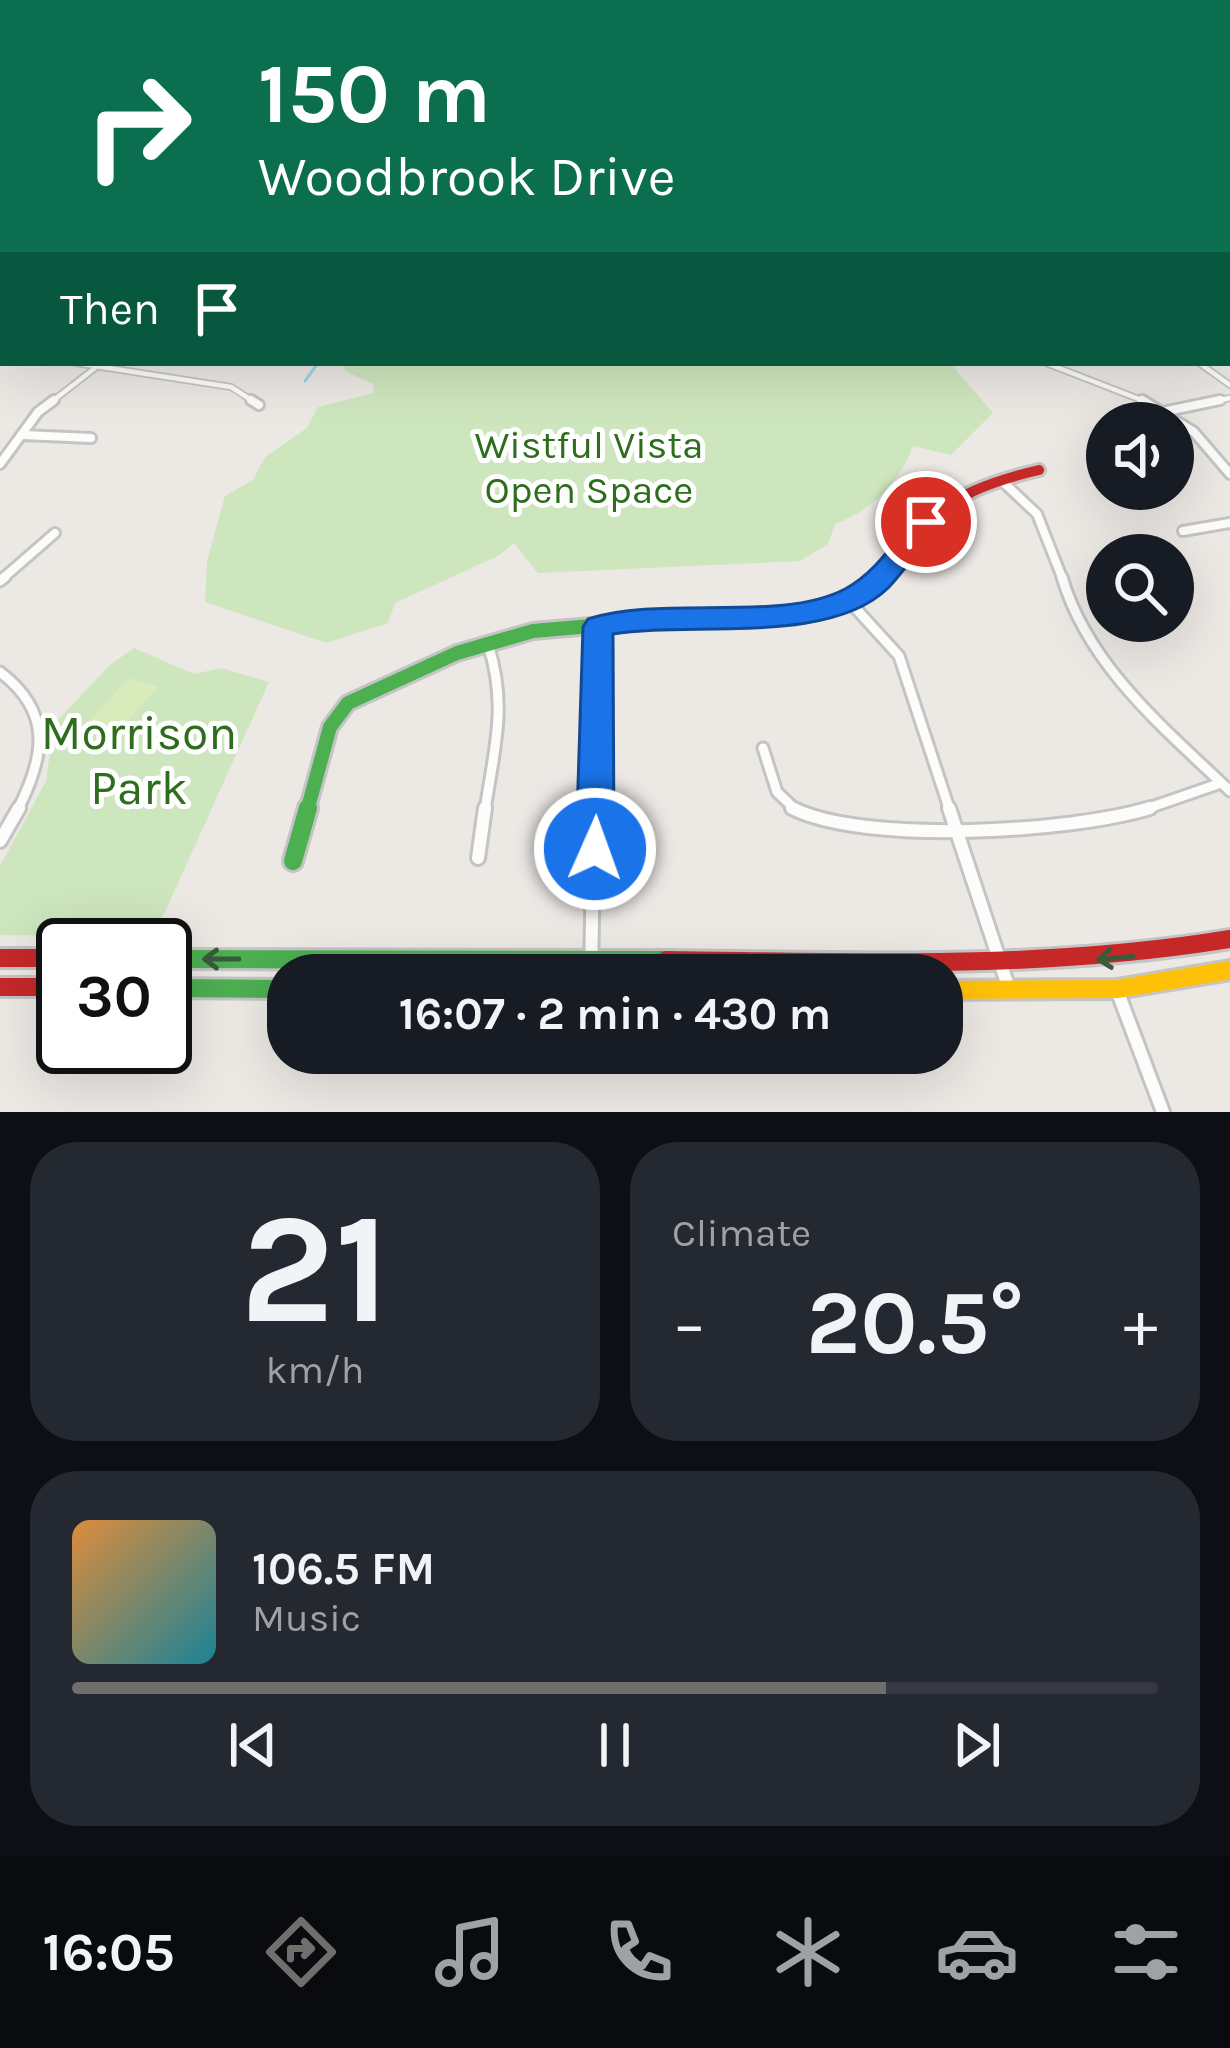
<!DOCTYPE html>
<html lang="en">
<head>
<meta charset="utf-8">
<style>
  :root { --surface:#171b24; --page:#242831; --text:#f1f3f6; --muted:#9ea1a6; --line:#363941; --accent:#706f6e }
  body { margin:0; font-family:Karla,sans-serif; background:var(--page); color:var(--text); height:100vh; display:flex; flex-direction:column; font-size:45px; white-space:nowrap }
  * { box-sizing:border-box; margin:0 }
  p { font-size:39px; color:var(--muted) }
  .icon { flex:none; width:66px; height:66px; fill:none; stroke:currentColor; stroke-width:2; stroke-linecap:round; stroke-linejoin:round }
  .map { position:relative; height:1112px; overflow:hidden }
  .drawer { display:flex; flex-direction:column; gap:30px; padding:30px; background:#0d0f14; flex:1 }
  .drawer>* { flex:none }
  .hud { position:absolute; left:0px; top:0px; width:1230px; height:366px; box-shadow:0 12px 48px #0002; background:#0b6e4f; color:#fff; overflow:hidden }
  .tools { position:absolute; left:1086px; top:402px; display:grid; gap:24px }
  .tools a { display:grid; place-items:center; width:108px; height:108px; border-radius:50%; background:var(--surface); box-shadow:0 12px 48px #0002; font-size:60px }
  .speed { position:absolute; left:36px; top:918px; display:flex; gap:24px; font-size:60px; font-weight:700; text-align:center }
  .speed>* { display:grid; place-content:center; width:156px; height:156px; border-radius:50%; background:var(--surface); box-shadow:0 12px 48px #0002; line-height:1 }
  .speed .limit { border:6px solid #111; border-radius:18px; background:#fff; color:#111 }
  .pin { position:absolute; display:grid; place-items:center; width:102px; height:102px; color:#fff; margin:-51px; border:6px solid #fff; border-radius:50%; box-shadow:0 3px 12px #0007 }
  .me { position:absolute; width:132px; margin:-66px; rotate:2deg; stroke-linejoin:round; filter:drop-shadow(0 0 9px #0008) }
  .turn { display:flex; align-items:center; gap:42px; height:252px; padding:0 60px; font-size:54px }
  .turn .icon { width:156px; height:156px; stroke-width:2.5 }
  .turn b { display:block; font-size:84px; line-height:102px }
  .then { display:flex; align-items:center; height:114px; padding:0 60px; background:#0003; gap:24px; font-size:45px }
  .big { font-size:90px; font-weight:700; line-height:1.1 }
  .drawer .card { flex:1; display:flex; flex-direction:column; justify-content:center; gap:18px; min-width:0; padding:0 42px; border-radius:48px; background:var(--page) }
  .drawer .dial { align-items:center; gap:0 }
  .dial b { font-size:156px; line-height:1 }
  .song { display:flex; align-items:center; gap:36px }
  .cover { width:144px; height:144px; border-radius:18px; background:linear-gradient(135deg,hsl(30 70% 55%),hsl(190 70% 35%)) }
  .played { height:12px; border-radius:6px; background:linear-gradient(90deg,var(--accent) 75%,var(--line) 75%) }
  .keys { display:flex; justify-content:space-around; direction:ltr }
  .heat { display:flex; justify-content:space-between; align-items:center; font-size:66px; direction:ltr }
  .drawer .tiles { flex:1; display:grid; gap:30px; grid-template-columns:1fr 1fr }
  .card:last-child { grid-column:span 2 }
  .trip { position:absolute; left:267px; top:954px; width:696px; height:120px; border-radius:48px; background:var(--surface); box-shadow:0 12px 48px #0002; font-weight:700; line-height:120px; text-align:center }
  .tabs { display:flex; height:192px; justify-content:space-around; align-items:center; background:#090b0e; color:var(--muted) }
  .tabs .icon { width:84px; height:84px }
  .tabs .on { color:var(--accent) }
  .tabs b { font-size:54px; color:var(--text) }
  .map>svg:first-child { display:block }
</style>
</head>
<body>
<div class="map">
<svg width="1230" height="1112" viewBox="0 0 1230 1112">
  <rect width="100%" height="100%" fill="#ece8e4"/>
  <g fill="#cee6be">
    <path d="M343,363H950L993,413L951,455L913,446C899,483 872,510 835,524L828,544L800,561L538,573L514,543L498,556L395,603L388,623L326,643L205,602L207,561L225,496L253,480L265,457L307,428L318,407L374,393L373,384L345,371Z"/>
    <path d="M134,648L194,674L222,668L269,682L164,914L148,934L137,936L0,935V866L46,781L54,724L111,664Z"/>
  </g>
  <path fill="#d9eabb" d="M129,678L158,687L114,736L84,726Z"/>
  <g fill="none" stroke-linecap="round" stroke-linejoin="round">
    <path stroke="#99d6ec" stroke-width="3" d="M305,381L318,363"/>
    <defs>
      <g id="street-far3">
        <path d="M76,363L231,387L256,403"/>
        <path d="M1046,363L1149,403"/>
        <path d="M1199,363L1230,385"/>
        <path d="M50,403L95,368"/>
        <path d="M1206,403L1230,398"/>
      </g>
      <g id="street-far2">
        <path d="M251,400L259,405"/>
        <path d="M1142,400L1194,432L1230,474"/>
        <path d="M1167,411L1220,400"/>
        <path d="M23,435L91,438"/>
        <path d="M0,464L38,412L54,400"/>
        <path d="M1002,481L1037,514L1063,580"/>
        <path d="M1183,531L1230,523"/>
        <path d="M1,580L55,533"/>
      </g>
      <g id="street-far1">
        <path d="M1062,577C1088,666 1165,729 1230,791"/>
        <path d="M0,581L5,577"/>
        <path d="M849,601L899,656L950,811"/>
        <path d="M0,672C53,712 45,757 17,811"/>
        <path d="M763,748L777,792L797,811"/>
        <path d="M485,811C494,748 508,707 488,644"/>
        <path d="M594,811L598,627"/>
        <path d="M1140,811L1221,783"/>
      </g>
      <g id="street">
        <path d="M792,808C864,845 1072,832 1150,808"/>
        <path d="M949,808L1009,989"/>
        <path d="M0,841L19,808"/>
        <path d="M478,858L485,808"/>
        <path d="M591,975L594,808"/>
        <path d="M1117,990L1163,1112"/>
      </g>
      <path id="fast-far1" d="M307,811L330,727L348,703L457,653L533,631L661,620"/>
      <g id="fast">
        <path d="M293,861L308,808"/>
        <path d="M165,959L666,960"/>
        <path d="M165,988L288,989"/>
      </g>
      <path id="slow" d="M942,990L1117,989L1230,970"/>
      <path id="jam-far2" d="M877,580C893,564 905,545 920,528C951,495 996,480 1039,470"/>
      <path id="jam-far1" d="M661,620C731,618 825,630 880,577"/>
      <g id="jam">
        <path d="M0,958H63"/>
        <path d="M666,960C855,962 1042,970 1230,939"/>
        <path d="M0,987H63"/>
      </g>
    </defs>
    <use href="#street-far3" stroke="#c5c4c5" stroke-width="8"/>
    <use href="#street-far2" stroke="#c5c4c5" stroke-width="14"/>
    <use href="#street-far1" stroke="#c5c4c5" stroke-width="15"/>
    <use href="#street" stroke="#c5c4c5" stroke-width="18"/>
    <use href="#fast-far1" stroke="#c5c4c5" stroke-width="20"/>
    <use href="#fast" stroke="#c5c4c5" stroke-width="24"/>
    <use href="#slow" stroke="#c5c4c5" stroke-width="24"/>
    <use href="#jam-far2" stroke="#c5c4c5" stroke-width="16"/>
    <use href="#jam-far1" stroke="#c5c4c5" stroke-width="20"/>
    <use href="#jam" stroke="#c5c4c5" stroke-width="24"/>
    <use href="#street-far3" stroke="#fcfcfb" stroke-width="4.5"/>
    <use href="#street-far2" stroke="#fcfcfb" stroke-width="8"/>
    <use href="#street-far1" stroke="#fcfcfb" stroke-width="9"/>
    <use href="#street" stroke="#fcfcfb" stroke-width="12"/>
    <use href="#fast-far1" stroke="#4caf50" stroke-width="14"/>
    <use href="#fast" stroke="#4caf50" stroke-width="18"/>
    <use href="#slow" stroke="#ffc107" stroke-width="18"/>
    <use href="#jam-far2" stroke="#c62828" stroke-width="10"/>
    <use href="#jam-far1" stroke="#c62828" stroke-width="14"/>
    <use href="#jam" stroke="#c62828" stroke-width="18"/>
  </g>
  <defs><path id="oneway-shaft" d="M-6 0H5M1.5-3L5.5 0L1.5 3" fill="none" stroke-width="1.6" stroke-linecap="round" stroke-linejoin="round" transform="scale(3)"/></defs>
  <g stroke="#385b3a">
    <use href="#oneway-shaft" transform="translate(1115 958) rotate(175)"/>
    <use href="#oneway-shaft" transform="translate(221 959) rotate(-180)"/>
  </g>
  <linearGradient id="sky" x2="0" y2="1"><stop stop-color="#88c2ea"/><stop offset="0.51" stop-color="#f6f5f3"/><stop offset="1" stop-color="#f6f5f3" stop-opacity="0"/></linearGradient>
  <rect width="1230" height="318" fill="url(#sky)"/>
  <path fill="#1a73e8" stroke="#114b97" stroke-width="3" d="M926,513L939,522L935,528C920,548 905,570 888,588C829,646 689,621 613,634L614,849L609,862L595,868L582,862L576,849L583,627L588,619C662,595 781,623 845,589C875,573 895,541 917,516Z"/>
  <g text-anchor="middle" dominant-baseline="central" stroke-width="10" stroke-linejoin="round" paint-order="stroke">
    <g font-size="39" fill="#2c6e1b" stroke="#fff">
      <text x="589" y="445">Wistful Vista<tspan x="589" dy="45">Open Space</tspan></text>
    </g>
    <g font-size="48" fill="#2c6e1b" stroke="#fff">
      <text x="139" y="733">Morrison<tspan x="139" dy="55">Park</tspan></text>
    </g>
  </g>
</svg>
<div class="tools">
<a><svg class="icon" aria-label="sound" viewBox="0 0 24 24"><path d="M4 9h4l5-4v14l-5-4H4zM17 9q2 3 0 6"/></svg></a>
<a><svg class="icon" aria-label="search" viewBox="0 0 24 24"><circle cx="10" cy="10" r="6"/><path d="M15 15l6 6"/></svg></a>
</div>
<div class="speed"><div class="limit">30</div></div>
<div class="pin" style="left:926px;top:522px;background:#d93025"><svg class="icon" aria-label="arrive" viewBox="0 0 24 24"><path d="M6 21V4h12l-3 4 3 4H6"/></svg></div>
<svg class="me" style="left:595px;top:849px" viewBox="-20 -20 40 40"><circle r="17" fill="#1a73e8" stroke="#fff" stroke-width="3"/><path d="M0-11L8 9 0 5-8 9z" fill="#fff"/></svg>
<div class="trip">16:07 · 2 min · 430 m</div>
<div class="hud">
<div class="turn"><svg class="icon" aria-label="right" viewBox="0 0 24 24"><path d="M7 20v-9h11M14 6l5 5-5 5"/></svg><div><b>150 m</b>Woodbrook Drive</div></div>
<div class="then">Then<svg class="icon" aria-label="arrive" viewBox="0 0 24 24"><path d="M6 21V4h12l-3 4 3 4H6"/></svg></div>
</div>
</div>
<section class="drawer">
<div class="tiles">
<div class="card dial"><b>21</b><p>km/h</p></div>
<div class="card"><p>Climate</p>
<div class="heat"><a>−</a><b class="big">20.5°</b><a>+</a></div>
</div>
<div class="card">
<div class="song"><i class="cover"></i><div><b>106.5 FM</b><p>Music</p></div></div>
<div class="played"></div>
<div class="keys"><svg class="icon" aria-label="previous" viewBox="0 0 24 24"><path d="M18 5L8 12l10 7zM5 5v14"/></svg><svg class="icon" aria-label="pause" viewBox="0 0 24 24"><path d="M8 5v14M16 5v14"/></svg><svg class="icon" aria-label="next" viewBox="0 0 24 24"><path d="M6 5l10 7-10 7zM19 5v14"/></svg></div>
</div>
</div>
</section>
<nav class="tabs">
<b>16:05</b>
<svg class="icon on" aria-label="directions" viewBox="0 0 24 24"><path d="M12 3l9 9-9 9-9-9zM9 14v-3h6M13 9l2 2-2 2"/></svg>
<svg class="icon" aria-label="music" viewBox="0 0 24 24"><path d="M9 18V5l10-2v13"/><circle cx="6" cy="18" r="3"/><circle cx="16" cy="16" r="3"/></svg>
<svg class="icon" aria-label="phone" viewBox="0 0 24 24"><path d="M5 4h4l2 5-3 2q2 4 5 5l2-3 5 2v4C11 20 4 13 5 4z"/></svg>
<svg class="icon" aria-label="climate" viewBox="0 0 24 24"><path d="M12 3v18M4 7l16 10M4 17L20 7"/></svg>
<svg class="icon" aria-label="car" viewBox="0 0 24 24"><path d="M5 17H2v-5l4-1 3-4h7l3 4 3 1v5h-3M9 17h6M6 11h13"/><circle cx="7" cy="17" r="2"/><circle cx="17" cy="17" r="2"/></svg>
<svg class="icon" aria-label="filters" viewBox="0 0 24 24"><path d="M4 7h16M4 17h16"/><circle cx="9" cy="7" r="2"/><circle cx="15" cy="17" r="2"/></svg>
</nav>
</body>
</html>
